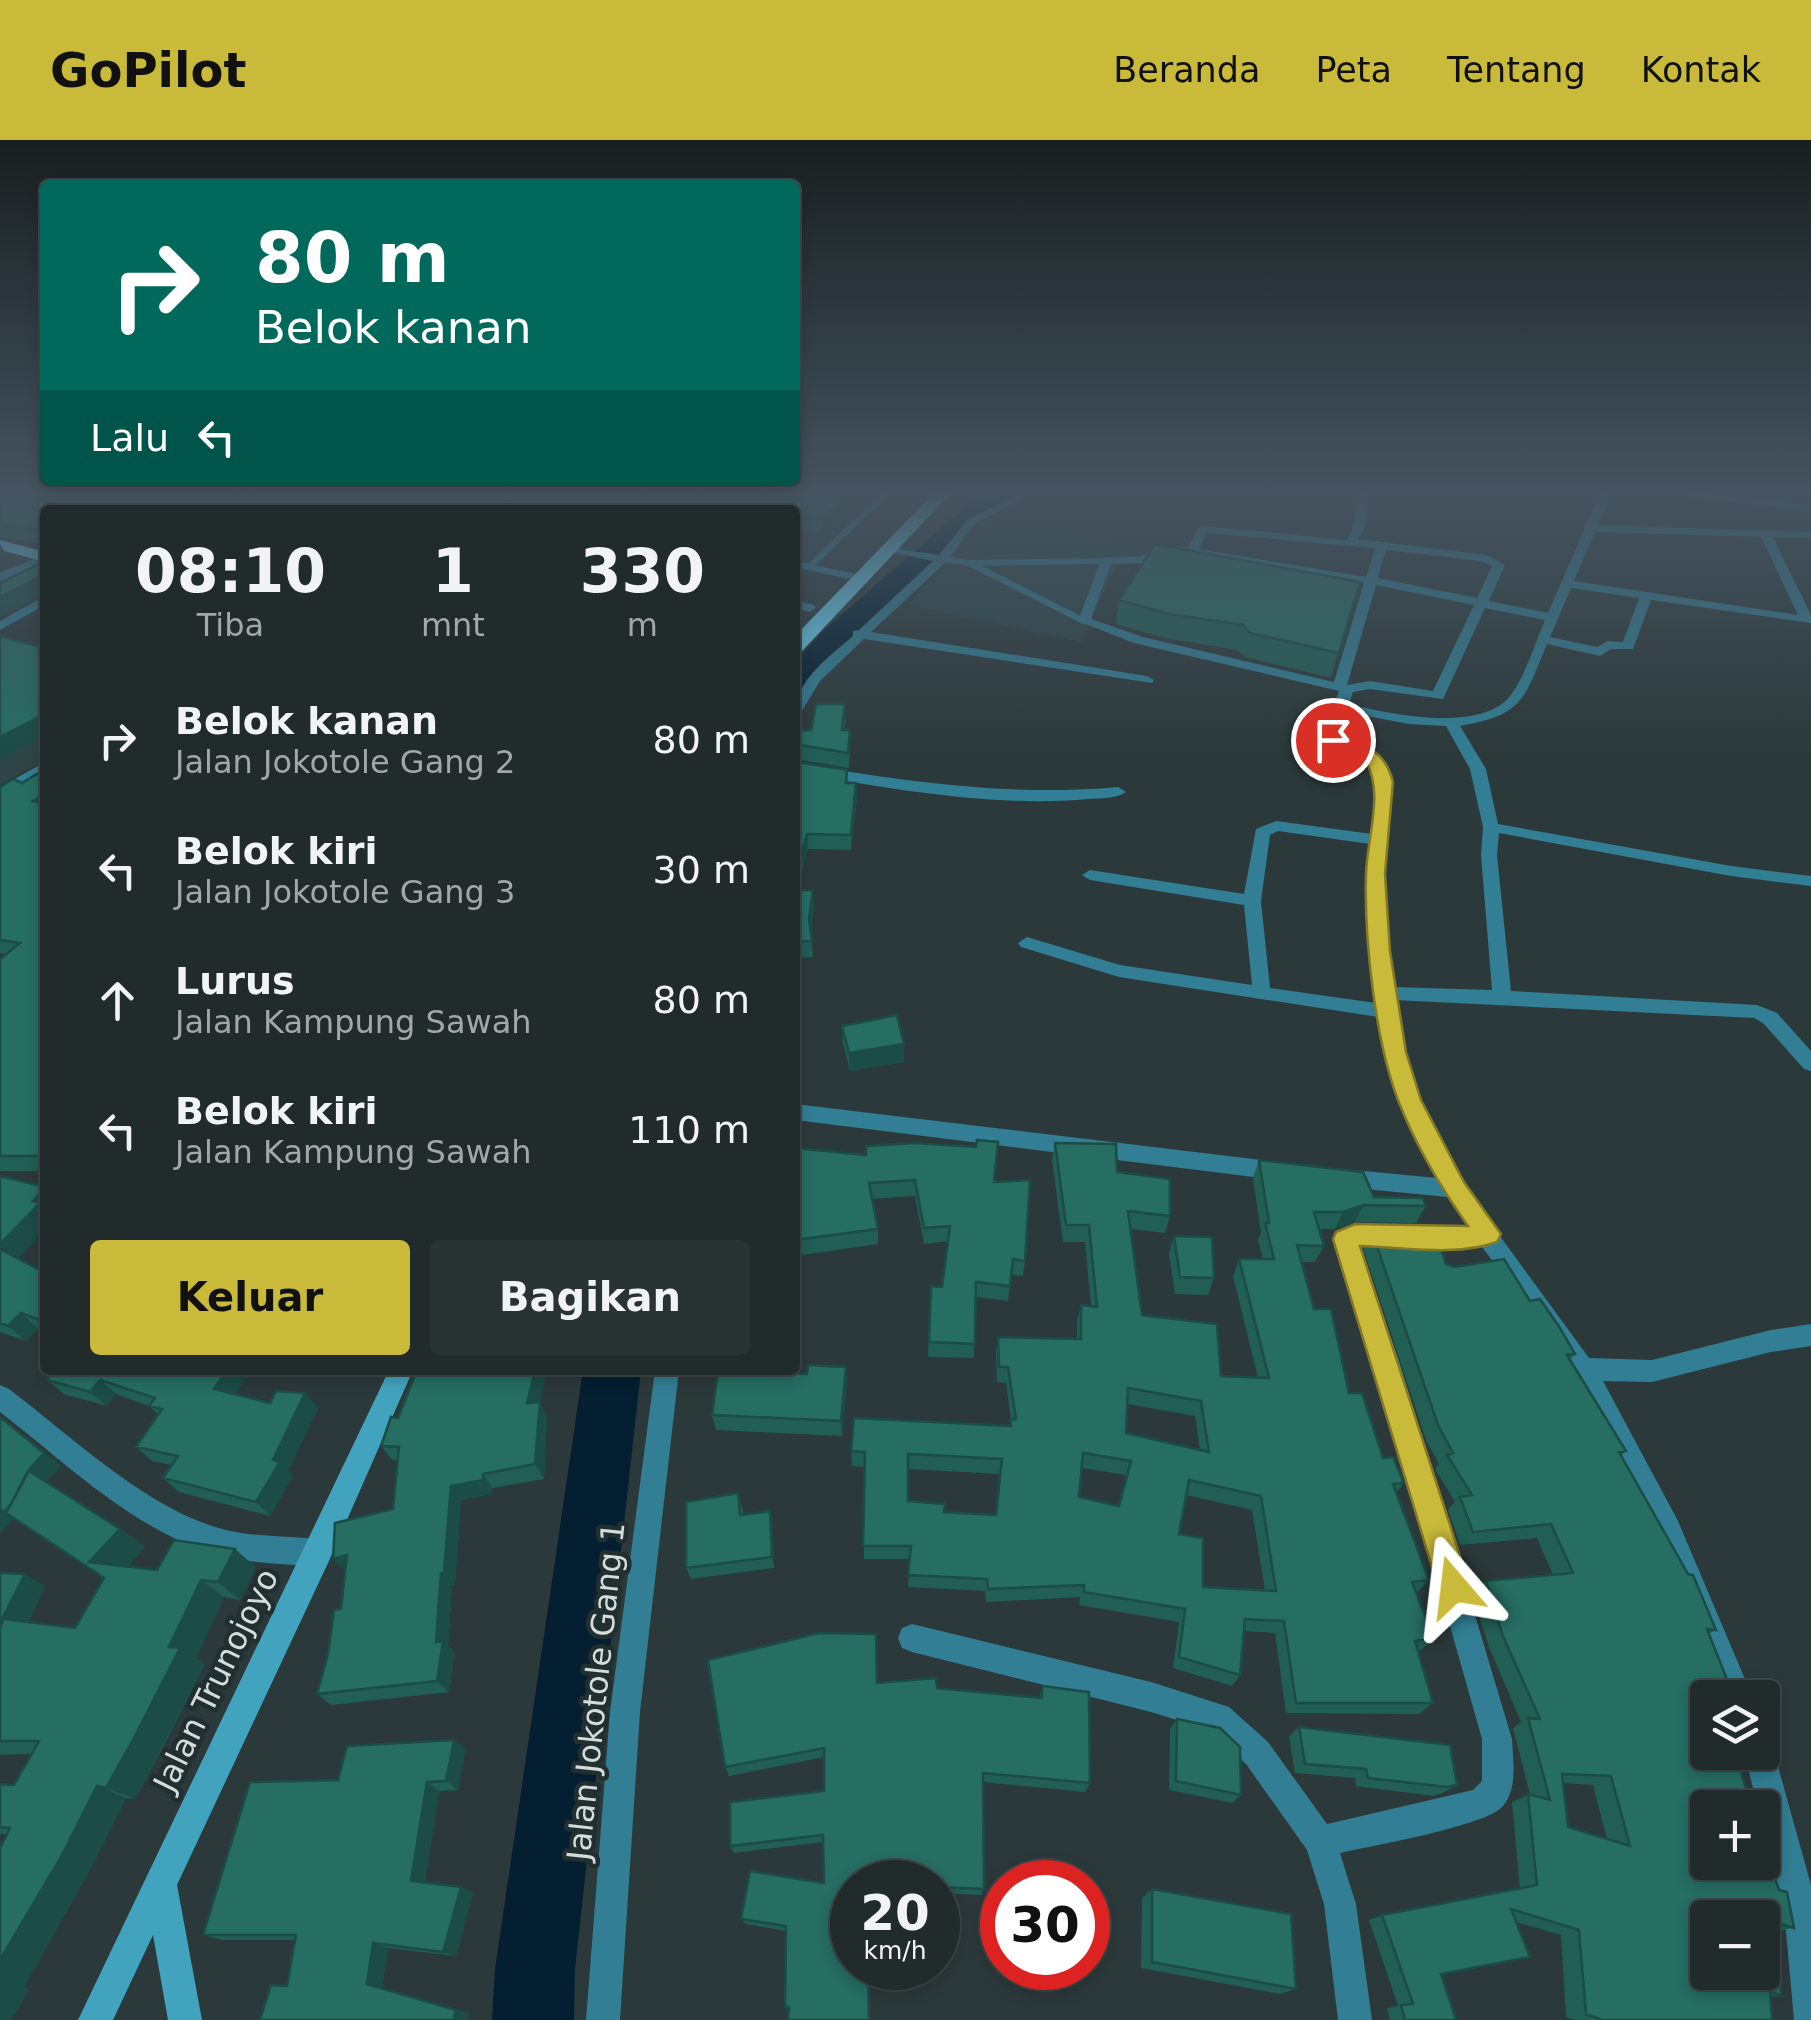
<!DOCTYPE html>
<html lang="id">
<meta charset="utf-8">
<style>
:root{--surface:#212b2c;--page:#293334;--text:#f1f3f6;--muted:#a2a7a9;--line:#3e4748;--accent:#c9ba3a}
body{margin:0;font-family:"DejaVu Sans",sans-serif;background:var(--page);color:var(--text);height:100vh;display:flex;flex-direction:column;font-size:38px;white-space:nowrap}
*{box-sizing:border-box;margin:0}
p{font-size:32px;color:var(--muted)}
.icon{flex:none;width:55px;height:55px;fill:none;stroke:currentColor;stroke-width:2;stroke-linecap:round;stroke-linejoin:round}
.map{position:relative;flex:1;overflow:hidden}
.sheet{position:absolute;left:40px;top:365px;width:760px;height:870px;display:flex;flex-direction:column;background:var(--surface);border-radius:10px;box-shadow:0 5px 15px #0003,0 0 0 2px var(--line)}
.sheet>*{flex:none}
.top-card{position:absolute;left:40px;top:40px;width:760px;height:305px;border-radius:10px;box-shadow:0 5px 15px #0003,0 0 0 2px var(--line);background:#00695c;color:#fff;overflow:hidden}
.fabs{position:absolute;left:1690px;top:1540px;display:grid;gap:20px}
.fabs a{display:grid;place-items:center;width:90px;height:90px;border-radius:10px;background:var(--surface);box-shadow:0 5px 15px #0003,0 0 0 2px var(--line);font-size:50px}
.speed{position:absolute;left:830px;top:1720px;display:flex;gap:20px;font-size:50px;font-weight:700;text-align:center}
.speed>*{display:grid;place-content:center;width:130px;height:130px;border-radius:50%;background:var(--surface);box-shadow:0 5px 15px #0003,0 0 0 2px var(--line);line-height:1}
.speed small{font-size:25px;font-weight:400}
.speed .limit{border:15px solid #d22;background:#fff;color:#111}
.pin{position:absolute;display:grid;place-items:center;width:85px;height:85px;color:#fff;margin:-42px;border:5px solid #fff;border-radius:50%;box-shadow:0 2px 10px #0007}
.me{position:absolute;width:110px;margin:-55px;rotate:343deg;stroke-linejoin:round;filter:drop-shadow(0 0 8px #0008)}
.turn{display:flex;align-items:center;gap:35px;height:210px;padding:0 50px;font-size:45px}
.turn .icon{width:130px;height:130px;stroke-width:2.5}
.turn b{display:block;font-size:70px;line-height:85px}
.then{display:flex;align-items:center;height:95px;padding:0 50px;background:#0003;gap:20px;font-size:38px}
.eta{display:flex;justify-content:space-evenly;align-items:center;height:170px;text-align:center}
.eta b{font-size:60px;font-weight:800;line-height:70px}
.cta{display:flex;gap:20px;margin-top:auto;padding:20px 50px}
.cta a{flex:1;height:115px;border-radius:10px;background:var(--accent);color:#111;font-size:40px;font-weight:800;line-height:115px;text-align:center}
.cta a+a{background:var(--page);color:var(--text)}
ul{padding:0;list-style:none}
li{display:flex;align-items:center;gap:30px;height:130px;padding:0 50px}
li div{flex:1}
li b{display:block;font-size:38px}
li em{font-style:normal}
header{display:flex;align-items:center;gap:60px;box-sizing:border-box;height:140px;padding:0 50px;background:var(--accent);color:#111}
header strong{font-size:48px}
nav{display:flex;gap:55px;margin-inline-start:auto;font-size:35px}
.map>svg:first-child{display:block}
.built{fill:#2e4445}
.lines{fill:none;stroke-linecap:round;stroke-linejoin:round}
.river{fill:#031f31;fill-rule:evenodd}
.lane{stroke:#327e94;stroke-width:6}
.street{fill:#327e94;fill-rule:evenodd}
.secondary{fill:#42a3bf;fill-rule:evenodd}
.highway{fill:#6cd7f8;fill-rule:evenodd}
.wall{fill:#215e54;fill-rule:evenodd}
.shaded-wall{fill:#1b4c45}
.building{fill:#266d62;stroke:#1b4c45;stroke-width:2.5;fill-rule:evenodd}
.route{fill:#c9ba3a;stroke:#837926;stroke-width:2.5}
.labels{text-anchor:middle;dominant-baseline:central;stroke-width:9;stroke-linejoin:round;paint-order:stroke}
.near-street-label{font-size:32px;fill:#d4dcdc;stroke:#222f30}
</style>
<header>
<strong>GoPilot</strong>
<nav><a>Beranda</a><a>Peta</a><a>Tentang</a><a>Kontak</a></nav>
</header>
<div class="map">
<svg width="1811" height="1880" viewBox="0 0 1811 1880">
<rect width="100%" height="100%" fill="#2c393a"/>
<path class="built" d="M392 353H887L803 438 795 435V370H477Z
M983 380 1124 402 1367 448 1358 465 1119 420 1081 502 909 465Z
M45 518V620L0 645V541Z"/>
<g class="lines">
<path class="river" d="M992 353H1024L982 380 846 504 807 548 795 551V522L824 490 964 368Z
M583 1230H641L575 1829 574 1880H492L495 1829Z"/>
<path class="lane" d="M942 419 969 423 1084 481
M969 423 1106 421
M795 424 860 438
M809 427 887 353"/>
<path class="street" d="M1360 353H1370L1364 390 1358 399 1487 415 1505 425 1489 461 1548 473 1600 353H1611L1598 385 1811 392V398L1773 397 1811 475V483L1651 460 1633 509H1611L1600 516 1547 504C1524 559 1524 575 1460 586L1486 629 1498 684 1731 726 1811 736V746L1731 736 1499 693 1497 715 1511 851 1757 865 1777 873 1811 911V931L1804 929 1763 883 1754 878 1394 860 1410 931 1434 994 1472 1058 1589 1218 1652 1220 1771 1190 1811 1184V1206L1771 1212 1652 1242 1603 1241 1678 1381 1753 1558H1723C1680 1448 1636 1337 1573 1237 1545 1191 1512 1148 1480 1104L1452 1108 1358 1104 1399 1221 1512 1599C1513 1621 1518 1648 1503 1666 1487 1686 1370 1706 1340 1713L1356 1764 1372 1880H1338L1324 1764 1307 1710 1246 1624 1209 1590 1151 1572 912 1512 902 1508 898 1498 902 1488 912 1484 1151 1542 1229 1567 1268 1602 1327 1684 1473 1650 1482 1641V1599L1375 1221 1334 1099 1337 1092 1355 1086 1468 1087 1448 1057 1343 1047 1335 1044 1332 1038 1335 1032 1343 1029 1437 1038 1398 957 1378 877 1119 837 1021 807 1018 803 1027 797 1120 825 1252 845 1244 765 1090 740 1082 735 1090 730 1244 754 1256 689 1276 681 1372 694C1374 674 1386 628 1363 616 1350 609 1337 611 1326 600V589L1339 551 1134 503 1078 481 1102 418 1142 416 1158 405 1188 407 1199 387 1203 386 1346 400 1352 390ZM1595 392 1761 397 1798 475 1574 441ZM1207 393 1375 408 1366 437 1199 409ZM1168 410 1364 443 1334 542 1143 497 1091 479 1111 424 1145 423 1161 411ZM1386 410 1480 421 1492 426 1477 458 1378 438ZM1376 445 1474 465 1433 551 1370 541 1347 545ZM1571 448 1639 458 1623 502 1608 501 1597 507 1550 497ZM1485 468 1545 480C1535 503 1527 531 1513 552 1486 595 1389 574 1349 564L1353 552 1370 549 1443 559ZM1346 572 1409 584 1446 586 1470 629 1483 687 1481 715 1492 850 1392 847C1388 811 1385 775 1384 739 1384 706 1403 643 1382 617 1372 605 1354 605 1340 598ZM1278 691 1370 704 1369 790 1376 863 1270 848 1261 761 1270 695Z
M1665 353H1703L1806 365 1811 369 1806 371Z
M1017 355 1022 358 1021 360 976 383 946 422 871 492 1147 536 1154 540 1152 543 864 499 820 541 800 574 795 575C795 540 828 518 853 496V491L859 490 933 421 885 411V407L939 415 968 379Z
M45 414V422L0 441V433Z
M45 456V465L0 490V481Z
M795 460 814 465 816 468 810 472 795 468Z
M45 622V633L0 658V647Z
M795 623C903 641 1008 657 1118 647L1126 652C1116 659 1101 658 1089 659 991 668 891 648 795 633Z
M795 964 1279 1022 1287 1025 1290 1031 1287 1037 1279 1040 795 980Z
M655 1230H679L640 1572 620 1880H586L610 1572Z
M0 1245 9 1249C71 1296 150 1372 226 1390 255 1397 288 1396 318 1399L328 1403 332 1413 328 1423 318 1427C288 1424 255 1424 226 1417 138 1395 70 1326 0 1272Z
M1762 1598 1770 1601 1774 1612 1811 1745V1880H1794L1784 1769 1762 1684V1668H1758L1744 1612H1762Z"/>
<path class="secondary" d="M389 1230H413L328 1423 177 1745 202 1880H168L153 1795 113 1880H78Z"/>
<path class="highway" d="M934 353H951L802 511 795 513V496Z
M0 400 45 412V422L0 410Z"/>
</g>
<path class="wall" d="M0 353 517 363 481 353H534L533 370H45V404L0 397Z
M698 353H861L842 369V375L821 393 795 388V370H589L686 361Z
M1360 442 1331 538 1245 517 1237 510 1165 498 1116 484 1119 460Z
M846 579 844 590 850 605 849 628 801 620 800 605 811 590Z
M795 628 848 643 857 658 851 710 808 709 797 750H813L814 766 811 791 813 817 795 818Z
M45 629V1031H0V819L6 814 0 813V647L22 643Z
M842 886 904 922 850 931 843 903Z
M1055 1003 1117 1032 1170 1076 1165 1093 1131 1089 1142 1175 1221 1236 1258 1238 1233 1136 1239 1119H1263L1258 1100 1261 1093 1253 1038 1259 1020 1374 1057 1426 1066 1416 1083 1355 1082 1335 1089H1319L1324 1106 1315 1122H1302L1314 1169 1349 1253 1383 1318 1404 1343 1396 1353 1429 1440 1416 1453 1434 1498 1421 1510H1418L1433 1563 1419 1574 1286 1573 1275 1493 1244 1491 1240 1535 1232 1546 1173 1528 1179 1482 1079 1465 1080 1457 986 1462 985 1451 908 1447 910 1419H864V1327L852 1326 851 1311 1009 1286 1011 1280 1006 1243 997 1242 996 1213 998 1197 1077 1199V1182L1081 1165 1091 1166 1085 1102H1063L1052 1020ZM1127 1264 1195 1276 1200 1310 1126 1293ZM1082 1328 1126 1335 1118 1366 1079 1357ZM908 1329 1000 1334 995 1375 944 1372 908 1361ZM1186 1355 1252 1370 1265 1451 1203 1447 1179 1394Z
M795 1008 994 1042 1025 1121 1023 1136 1011 1135 1008 1161 976 1157 974 1218 928 1217 931 1146 942 1147 948 1101 924 1104 915 1056 872 1059 878 1089V1104L795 1116Z
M0 1036 18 1119 38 1129 45 1124V1191L38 1189 26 1201 0 1192Z
M1372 1092 1530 1161 1575 1214 1570 1220 1626 1311 1621 1316 1716 1490 1709 1494 1732 1552 1721 1558 1751 1629 1741 1633 1779 1750 1794 1788 1773 1792 1782 1856 1770 1857 1772 1880H1575L1566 1877 1561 1795 1516 1782 1530 1817 1441 1835 1456 1880H1390L1387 1868 1398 1866 1369 1780 1382 1775 1520 1749 1512 1662 1530 1654 1513 1588 1521 1582 1489 1507 1472 1453 1486 1441 1553 1435 1537 1398 1460 1405 1448 1370 1455 1362 1435 1329 1439 1324 1426 1300 1363 1108ZM1563 1643 1593 1645 1607 1699 1568 1687Z
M1174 1096 1214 1138 1208 1155 1175 1154 1169 1113Z
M846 1227 847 1242 842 1296 716 1290 712 1275 807 1234Z
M55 1230H251L235 1254 270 1263 318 1268 288 1330 293 1336 270 1376 179 1352 163 1338 172 1325 152 1321 136 1307 158 1274 149 1266 116 1254 107 1266 64 1254 47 1240Z
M261 1230H320L318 1235Z
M545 1237 539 1262 547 1277 544 1339 492 1348V1354L461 1360 455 1444 452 1445 448 1506 455 1513 449 1552 331 1565 317 1554 393 1369 398 1321 392 1320 381 1306 398 1278Z
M0 1276 61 1326 46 1342 120 1389 145 1407 127 1427 157 1430 256 1427 240 1460 224 1457 196 1518 205 1524 161 1611 135 1659 126 1658 92 1726 24 1847 29 1849 11 1880H0L7 1694H0V1644L14 1645 31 1614 0 1615V1433L45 1446 28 1482 75 1488 104 1438 15 1379Z
M742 1365 743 1374 770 1371 772 1383 774 1428 691 1439 686 1428Z
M877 1542 1039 1558 1042 1546 1090 1643 1085 1652 983 1642 984 1749 982 1755 938 1753V1742H852L789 1870 785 1867 786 1791 746 1784 741 1779 824 1743 823 1702 734 1713 730 1706 824 1651V1617L729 1636 725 1627Z
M1177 1579 1241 1655 1232 1663 1169 1650 1170 1589Z
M1299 1587 1457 1645 1443 1653 1433 1656 1356 1646 1355 1638 1295 1633 1289 1596Z
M454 1600 465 1610 458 1650 439 1651 425 1742 461 1747 473 1753 456 1816 388 1808 382 1848 469 1873 467 1880H260L287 1846 295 1800H222L203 1795 338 1640Z
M1152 1749 1296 1849 1280 1854 1141 1828 1142 1758Z"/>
<path class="shaded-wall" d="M207 353H233L213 367 206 358Z
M530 353H534L533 370H528Z
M843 353H861L842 369V375L821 393V379L835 360Z
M736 362 737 370H725Z
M0 404 7 416 0 420Z
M37 438 41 455 0 477V457Z
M45 574V595L0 619V597Z
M856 643 857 658 851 710V695Z
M45 654V675L33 661Z
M807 694 808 709 795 757V737Z
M813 750 814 766 810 793 809 778Z
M904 904V922L850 931 849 913Z
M800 935 802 951 800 961 795 963V946Z
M45 1047V1090L14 1123 0 1110V1104L33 1061Z
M1364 1065 1355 1082 1335 1089 1343 1072Z
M21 1173 38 1189 26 1201 8 1186Z
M846 1227 847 1242 842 1296 841 1281Z
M227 1230H251L228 1264 214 1249Z
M535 1230H542L545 1237 535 1278 527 1263Z
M100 1240 116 1254 107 1266 90 1252Z
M305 1253 318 1268 288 1330 293 1336 270 1376 256 1362 273 1320Z
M540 1262 547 1277 544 1339 535 1324Z
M0 1276 61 1326 0 1394Z
M483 1334 492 1348V1354L461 1360 455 1444 452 1445 448 1506 455 1513 449 1552 437 1541 436 1502 441 1433 451 1346Z
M770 1371 772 1383 774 1428 772 1417Z
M120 1389 145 1407 115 1439 89 1422Z
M235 1409 256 1427 240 1460 218 1442Z
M347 1415 346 1432 333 1419Z
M25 1434 45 1446 16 1505 0 1497V1483Z
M201 1440 224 1457 196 1518 205 1524 135 1659 106 1648Z
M454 1600 465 1610 458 1650 446 1641Z
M427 1642 439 1651 424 1747 411 1741Z
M97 1646 126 1658 92 1726 24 1847 29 1849 11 1880H0V1820Z
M461 1747 473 1753 456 1816 443 1812Z
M373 1803 388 1808 382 1848 469 1873 467 1880H453L367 1844Z"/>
<path class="building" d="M0 353H207L206 358 225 359 234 353H461L517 363 524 358 522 353H530L528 370H45V391L0 384Z
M614 353H644L686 361 698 353H843L835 360 842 361 821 379 795 374V370H776L736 362 725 370H589Z
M1155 404 1360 442 1339 513 1250 493 1243 485 1169 474 1119 460Z
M45 421V453L39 452 37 438 0 457V443Z
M0 496 36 506 45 502V574L0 597Z
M816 564H845L842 590H850L848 613 800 605 801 590H811Z
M798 622 847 630 846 643H856L851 695 807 694 795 737V628H797Z
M45 629V654L33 661 45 663V1016H0V819L20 803 0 800V647L13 639 22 643Z
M795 750H813L809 778 812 801 795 802Z
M897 875 904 904 849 913 842 886Z
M795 935H800L798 945 795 946Z
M977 1000 998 1002 994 1042 1030 1040 1025 1121 1013 1119 1010 1146 976 1142 975 1204 929 1202 931 1146 942 1147 950 1086 924 1088 915 1040 869 1043 878 1089 795 1100V1008L866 1015V1006L914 1003 976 1007Z
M1055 1003 1116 1004 1117 1032 1170 1039V1076L1128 1071 1142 1175 1217 1184 1221 1236 1269 1238 1239 1119H1274L1265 1083H1269L1259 1020 1363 1032 1374 1057 1423 1058 1426 1066 1364 1065 1343 1072H1314L1324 1106 1297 1105 1314 1169H1331L1349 1253H1362L1383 1318 1393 1317 1404 1343 1393 1344 1429 1440 1412 1442 1434 1498 1415 1501 1433 1563H1296L1284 1481 1245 1479 1240 1535 1179 1517 1185 1469 1084 1452V1445L988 1449 987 1439 908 1435 911 1406H863L865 1312 851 1311 854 1278 1011 1286 1010 1280 1016 1279 1008 1227H999L998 1197 1081 1199V1165L1097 1167 1089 1085H1066ZM1128 1248 1201 1261 1209 1312 1126 1293ZM1083 1313 1131 1321 1119 1366 1079 1357ZM908 1314 1002 1319 996 1375 944 1372 945 1364 908 1361ZM1189 1340 1261 1356 1276 1451 1203 1447V1398L1179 1394Z
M0 1036 45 1047 33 1061 40 1063 0 1104Z
M1372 1092 1436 1094 1446 1124 1454 1127 1504 1119 1530 1161 1540 1159 1560 1188 1575 1214 1567 1215 1626 1311 1619 1312 1688 1434 1693 1435 1716 1490 1707 1489 1732 1552 1718 1551 1721 1558H1708V1612H1744L1751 1629H1740L1752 1668H1708V1722H1762V1700L1779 1750 1787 1752 1794 1788 1772 1781 1782 1856 1770 1851 1772 1880H1602L1586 1874 1579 1790 1511 1769 1530 1817 1441 1834 1456 1880H1405L1401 1865 1413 1864 1382 1775 1537 1745 1528 1654 1550 1660 1528 1578 1540 1579 1503 1496 1486 1441 1573 1433 1551 1384 1473 1392 1460 1357 1472 1355 1447 1315 1453 1313 1438 1285ZM1562 1634 1611 1636 1630 1706 1568 1687ZM1708 1778H1762V1832H1708Z
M1174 1096 1212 1097 1214 1138 1180 1137Z
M0 1109 38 1129 45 1124V1182L21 1173 8 1186 0 1183Z
M808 1225 846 1227 841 1281 712 1275 718 1231 807 1234Z
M55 1230H227L214 1249 270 1263 276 1251 305 1253 273 1320 280 1322 256 1362 163 1338 178 1316 136 1307 162 1269 149 1266 155 1258 100 1240 90 1252 47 1240Z
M417 1230H535L527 1263 540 1262 535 1324 483 1334V1340L451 1346 444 1432 441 1433 436 1502 443 1501 437 1541 317 1554 328 1514 334 1470 341 1469 347 1415 333 1419 335 1383 393 1369 399 1307 381 1306 391 1277 398 1278Z
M0 1277 44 1313 28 1331 11 1364 4 1372 0 1369Z
M29 1331 120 1389 89 1422 157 1430 174 1400 235 1409 218 1442 201 1440 169 1507 180 1508 134 1598 106 1648 97 1646 61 1717 0 1820V1708L10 1688 0 1687V1644L14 1645 39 1601H0V1487L4 1479 75 1488 104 1438 6 1373Z
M738 1353 740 1375 770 1371 772 1417 686 1428V1362Z
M0 1433 25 1434 0 1483Z
M819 1493 876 1494 877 1543 936 1538 937 1548 1042 1558V1546L1089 1552 1090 1643 983 1633 984 1749 938 1747V1742H852V1828H868L869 1880H788L789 1867H785L786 1786 741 1779 750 1731 824 1743 823 1695 730 1706V1662L824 1651V1608L725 1627 708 1520Z
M1177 1579 1220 1588 1240 1607 1241 1655 1176 1641Z
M1299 1587 1450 1605 1457 1645 1447 1647 1368 1638 1366 1629 1305 1624Z
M454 1600 446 1641 427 1642 411 1741 461 1747 443 1812 373 1803 367 1844 456 1870 453 1880H260L271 1845 287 1846 296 1795H203L250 1642 338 1640 347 1606Z
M1152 1749 1291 1774 1296 1849 1152 1822Z"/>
<linearGradient id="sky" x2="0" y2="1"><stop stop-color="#181f20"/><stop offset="0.57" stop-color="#455460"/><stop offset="1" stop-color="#455460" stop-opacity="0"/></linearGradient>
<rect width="1811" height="617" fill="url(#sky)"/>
<path class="route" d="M1333 595C1362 603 1385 609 1393 642L1385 734 1390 811 1406 912 1421 960 1464 1042 1501 1094 1497 1102C1455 1117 1404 1107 1360 1106L1470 1447 1465 1458 1454 1463 1442 1458 1438 1447 1333 1099 1336 1092 1355 1084 1468 1086C1441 1048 1415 1004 1398 960 1375 900 1364 798 1366 734 1367 694 1386 651 1363 616L1327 604V596Z"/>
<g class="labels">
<g class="near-street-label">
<text transform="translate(216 1540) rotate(-64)">Jalan Trunojoyo</text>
<text transform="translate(596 1551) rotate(-84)">Jalan Jokotole Gang 1</text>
</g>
</g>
</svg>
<div class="fabs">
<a><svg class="icon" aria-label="layers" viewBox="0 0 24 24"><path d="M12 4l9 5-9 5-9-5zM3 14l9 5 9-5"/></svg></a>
<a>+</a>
<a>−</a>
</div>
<div class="speed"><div>20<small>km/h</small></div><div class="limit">30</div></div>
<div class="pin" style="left:1333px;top:600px;background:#d93025"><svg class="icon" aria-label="arrive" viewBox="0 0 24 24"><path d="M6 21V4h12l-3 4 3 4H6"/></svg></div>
<svg class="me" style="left:1454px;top:1447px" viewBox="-20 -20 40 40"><path d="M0-17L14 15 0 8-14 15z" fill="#c9ba3a" stroke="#fff" stroke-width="4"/></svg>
<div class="top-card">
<div class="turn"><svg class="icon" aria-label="right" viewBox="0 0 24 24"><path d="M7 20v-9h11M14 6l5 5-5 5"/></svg><div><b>80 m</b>Belok kanan</div></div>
<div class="then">Lalu<svg class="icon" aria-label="left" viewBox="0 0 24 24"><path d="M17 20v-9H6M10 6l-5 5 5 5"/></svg></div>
</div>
<section class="sheet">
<div class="eta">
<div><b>08:10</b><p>Tiba</p></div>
<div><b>1</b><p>mnt</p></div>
<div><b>330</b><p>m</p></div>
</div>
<ul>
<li><svg class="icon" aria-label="right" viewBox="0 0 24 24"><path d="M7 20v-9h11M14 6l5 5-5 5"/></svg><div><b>Belok kanan</b><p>Jalan Jokotole Gang 2</p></div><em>80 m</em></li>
<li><svg class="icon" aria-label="left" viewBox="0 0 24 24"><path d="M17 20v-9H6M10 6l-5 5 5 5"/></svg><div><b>Belok kiri</b><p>Jalan Jokotole Gang 3</p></div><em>30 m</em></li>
<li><svg class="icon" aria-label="ahead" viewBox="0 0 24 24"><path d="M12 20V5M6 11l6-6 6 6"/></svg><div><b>Lurus</b><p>Jalan Kampung Sawah</p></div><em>80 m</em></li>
<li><svg class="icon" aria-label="left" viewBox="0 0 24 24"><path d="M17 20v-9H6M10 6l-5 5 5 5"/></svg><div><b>Belok kiri</b><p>Jalan Kampung Sawah</p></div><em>110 m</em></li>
</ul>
<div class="cta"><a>Keluar</a><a>Bagikan</a></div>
</section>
</div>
